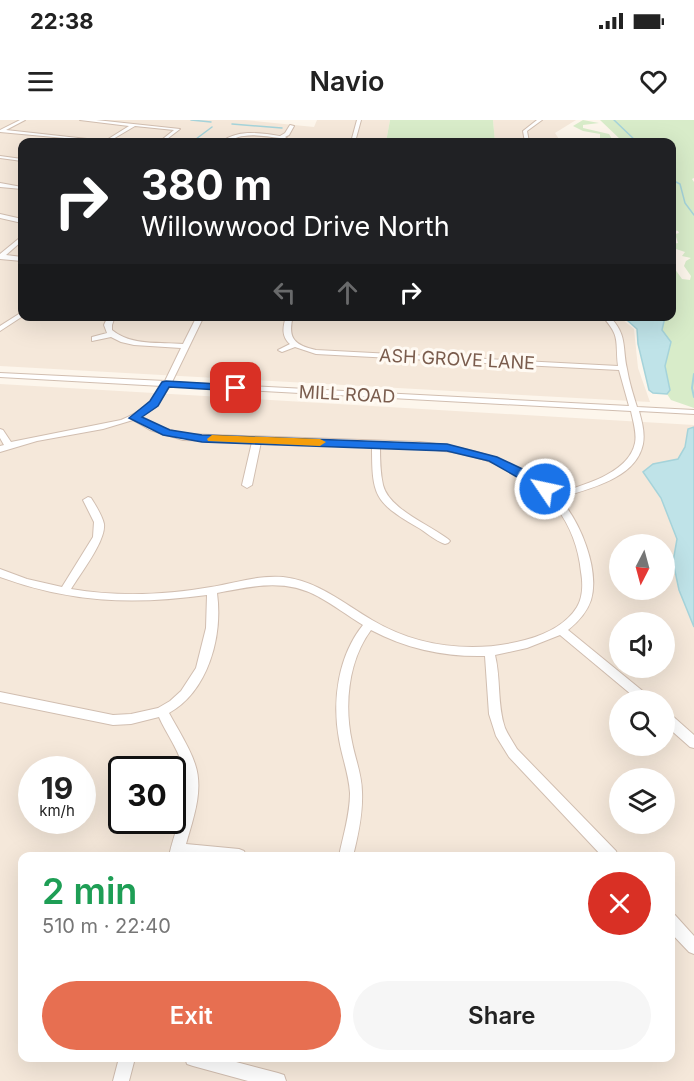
<!DOCTYPE html>
<meta charset="utf-8">
<style>
:root{--surface:#fff;--page:#f6f6f6;--text:#222;--muted:#767676;--accent:#e76f51}
body{margin:0;font-family:Inter,sans-serif;background:var(--page);color:var(--text);height:100vh;display:flex;flex-direction:column;font-size:22px;white-space:nowrap}
*{box-sizing:border-box;margin:0}
p{font-size:20px;color:var(--muted)}
.icon{flex:none;width:33px;height:33px;fill:none;stroke:currentColor;stroke-width:2;stroke-linecap:round;stroke-linejoin:round}
.map{position:relative;flex:1;overflow:hidden}
.drawer{position:absolute;left:18px;top:732px;width:657px;height:210px;display:flex;flex-direction:column;background:var(--surface);border-radius:12px;box-shadow:0 6px 24px #0002}
.drawer>*{flex:none}
.guide{position:absolute;left:18px;top:18px;width:658px;height:183px;border-radius:12px;box-shadow:0 6px 24px #0002;background:#202124;color:#fff;overflow:hidden}
.needle{width:39px;rotate:186deg}
.tools{position:absolute;left:609px;top:414px;display:grid;gap:12px}
.tools a{display:grid;place-items:center;width:66px;height:66px;border-radius:50%;background:var(--surface);box-shadow:0 6px 24px #0002;font-size:30px}
.speed{position:absolute;left:18px;top:636px;display:flex;gap:12px;font-size:30px;font-weight:700;text-align:center}
.speed>*{display:grid;place-content:center;width:78px;height:78px;border-radius:50%;background:var(--surface);box-shadow:0 6px 24px #0002;line-height:1}
.speed small{font-size:15px;font-weight:400}
.speed .limit{border:3px solid #111;border-radius:9px;background:#fff;color:#111}
.pin{position:absolute;display:grid;place-items:center;width:51px;height:51px;color:#fff;margin:-26px;border-radius:12px;box-shadow:0 3px 9px #0006}
.me{position:absolute;width:66px;margin:-33px;rotate:304deg;stroke-linejoin:round;filter:drop-shadow(0 0 4px #0008)}
.turn{display:flex;align-items:center;gap:21px;height:126px;padding:0 24px;font-size:27px}
.turn .icon{width:78px;height:78px;stroke-width:2.5}
.turn b{display:block;font-size:42px;line-height:51px}
.lanes{display:flex;align-items:center;height:57px;padding:0 24px;background:#0003;justify-content:center;gap:30px;direction:ltr}
.lanes .off{opacity:.35}
.round{display:grid;place-items:center;flex:none;width:63px;height:63px;border-radius:32px;background:var(--page)}
.summary{display:flex;align-items:center;justify-content:space-between;height:102px;padding:0 24px}
h1{font-size:36px;font-weight:600;line-height:45px;color:#1e9e55}
.primary-button{display:flex;gap:12px;margin-top:auto;padding:12px 24px}
.primary-button a{flex:1;height:69px;border-radius:36px;background:var(--accent);color:#fff;font-size:24px;font-weight:600;line-height:69px;text-align:center}
.primary-button a+a{background:var(--page);color:var(--text)}
.status{display:flex;justify-content:space-between;align-items:center;height:42px;padding:0 30px;background:var(--surface);direction:ltr}
.status svg{height:16px;fill:currentColor}
header{display:flex;justify-content:space-between;align-items:center;height:78px;padding:0 24px;background:var(--surface);font-size:27px;font-weight:600}
.map>svg:first-child{display:block}
.residential{fill:#f5e8da;fill-rule:evenodd}
.green{fill:#d8ecc9}
.water{fill:#bfe3e8;stroke:#a5d3da;stroke-width:1.5}
.lines{fill:none;stroke-linecap:round;stroke-linejoin:round}
.stream-far1{stroke:#a5d3da;stroke-width:1.5}
.stream{stroke:#a5d3da;stroke-width:2}
.minor-casing{stroke:#d1beb0;stroke-width:2}
.minor{fill:#fff;fill-rule:evenodd}
.route{fill:#1a73e8;stroke:#114b97;stroke-width:1.5}
.slow{fill:#f59e0b}
.labels{text-anchor:middle;dominant-baseline:central;stroke-width:6;stroke-linejoin:round;paint-order:stroke}
.far-street-label{font-size:18px;fill:#7a5c4d;stroke:#fffaf3}
</style>
<div class="status"><b>22:38</b><svg viewBox="0 0 49 12"><path d="M0 12V9h3v3zM5 12V6h3v6zM10 12V3h3v9zM15 12V0h3v12zM26 1h20v11H26zM47 4h2v5h-2z"/></svg></div>
<header><svg class="icon" aria-label="menu" viewBox="0 0 24 24"><path d="M4 6h16M4 12h16M4 18h16"/></svg>Navio<svg class="icon" aria-label="heart" viewBox="0 0 24 24"><path d="M12 20l-8-8c-3-5 5-10 8-4 3-6 11-1 8 4z"/></svg></header>
<div class="map">
<svg width="694" height="961" viewBox="0 0 694 961">
<rect width="100%" height="100%" fill="#fdf6ec"/>
<path class="residential" d="M0 0H245L314 7 317 0H390L386 22H22V196L624 197 623 200 634 209 638 248 650 282 0 246Z
M493 0H576L555 13 559 19 607 22H495Z
M0 264 694 305V961H0ZM620 424H664V470H620ZM620 502H664V548H620ZM620 580H664V626H620ZM32 650H82V700H32ZM122 650H172V700H122ZM620 658H664V704H620ZM22 736H670V938H22Z"/>
<path class="green" d="M390 0H493L495 22H386Z
M583 0 599 3 583 5V8L609 14 612 19 621 20 600 0H694V58L692 59 694 62V288L671 280 667 274 670 270 665 246 669 229 662 210 665 197 672 196V145L682 159 690 160 691 156 684 146 686 141 691 138 682 136 685 132 673 128 674 132 672 133V124L678 123 676 117 672 115 679 113 678 111 672 110V106H675L672 100 674 91 672 88V22H603L566 20V18L600 20V14L583 11 573 6Z"/>
<path class="water" d="M628 197H665L662 210 671 222 665 246 670 270 667 274 653 273 649 270 638 224 637 209 627 200Z
M694 307V507L679 470 673 442 677 419 661 378 643 352 653 344 678 339 685 327 688 309Z"/>
<g class="lines">
<path class="stream-far1" d="M191 0 211 2
M614 0 637 22
M232 4 282 8
M192 22 212 7
M672 60 680 64 685 83 694 95"/>
<path class="stream" d="M694 254 692 268 694 277"/>
<defs>
<path id="minor" d="M20 0H25L6 10 105 21 129 6 80 0H96L180 9 163 22H159L174 10 135 6 108 22 0 12V10Z
M357 0H361L355 22H351Z
M537 0H542L527 11 529 22H525L523 11Z
M290 5 294 6 289 15 285 17 288 19 287 22H283V20L280 18C268 17 256 14 244 16 236 16 228 23 221 22 238 9 260 13 280 16L285 13Z
M0 36 22 39V41L0 38Z
M0 63 22 67V69L0 67Z
M0 94 22 99V103L0 98Z
M22 116V121L6 135 22 137V141L0 139V134Z
M22 192 23 196 0 211V206Z
M108 196H115L112 205V210C131 226 160 222 183 224L197 196H204L172 262 629 286 619 250 316 234 295 227 282 232 278 230 290 224C281 216 283 207 286 196H293C287 219 295 225 316 230L618 246C615 220 621 217 602 196H609C628 215 622 227 627 249 629 262 633 274 637 287L694 290V294L639 291C642 302 645 313 643 324 636 359 588 369 559 378 580 401 600 449 591 480 587 492 578 502 568 510L650 577 652 580H638L560 515 527 528 495 535C501 559 497 585 505 608 508 615 513 622 517 629L616 731 618 736H602L509 637 496 616 489 594 485 536C445 537 407 529 371 510 348 541 344 585 352 622 355 638 362 655 362 672 363 694 358 716 353 736H339C343 716 350 695 350 673 349 655 342 637 339 619 332 581 338 536 363 505 348 496 334 485 319 477 286 458 253 466 217 473 223 517 208 571 169 593 178 610 189 626 195 644 204 670 193 699 186 724L239 729 244 731 246 736H169C175 707 193 675 182 644 177 627 166 613 159 597L131 604 113 605 0 582V572L113 595 131 594 158 588 170 581 181 571 196 548 206 508 207 475C134 485 70 483 0 457V449L27 459 62 467 93 417 94 402 83 380 88 377 91 378C96 386 102 395 104 404 106 421 80 454 71 469 117 477 166 475 211 467 235 463 258 455 283 457 318 461 343 483 372 500 417 527 474 534 525 520 544 515 566 505 577 487 583 477 583 463 581 452 577 413 558 380 524 358 481 331 430 328 380 326 380 339 380 352 383 365 389 389 428 404 448 419L450 421 448 423 445 424C435 421 426 412 417 407 374 382 372 375 372 326L261 322 252 365 247 368 242 365 252 322 183 320 150 310 133 300 103 309 37 321 0 332V326L4 325 0 318V309L3 310 11 322 121 300C140 292 151 284 162 266L0 257V253L165 261 181 228 134 225 121 222 111 217 92 221V217L107 213 104 205ZM170 266 631 291C633 301 637 313 635 323 629 354 580 366 555 374 519 339 469 327 420 322L184 314 156 306 140 297 156 287Z
M553 196H599L596 198H556Z
M664 591 668 592 694 615V628L690 627 664 604Z
M670 793 675 795 694 816V834L689 832 670 812Z
M119 938H135L129 961H113Z
M185 938H221L278 953 284 955 286 961H248L193 946 187 944Z"/>
</defs>
<use href="#minor" class="minor-casing"/>
<use href="#minor" class="minor"/>
</g>
<path class="route" d="M166 261 236 265 241 268 236 271 169 267 158 286 142 297 170 310 202 315 447 324 497 337 533 354 551 369 545 373 489 341 447 331 202 322 163 315 129 298 150 281 162 262Z"/>
<path class="slow" d="M212 315 320 319 326 322 320 326 208 321 207 319Z"/>
<g class="labels">
<g class="far-street-label">
<text transform="translate(457 239) rotate(3)">ASH GROVE LANE</text>
<text transform="translate(347 274) rotate(3)">MILL ROAD</text>
</g>
</g>
</svg>
<div class="tools">
<a><svg class="needle" viewBox="-14 -14 28 28"><path d="M0-13l5 13h-10z" fill="#e53935"/><path d="M0 13l5-13h-10z" fill="#767676"/></svg></a>
<a><svg class="icon" aria-label="sound" viewBox="0 0 24 24"><path d="M4 9h4l5-4v14l-5-4H4zM17 9q2 3 0 6"/></svg></a>
<a><svg class="icon" aria-label="search" viewBox="0 0 24 24"><circle cx="10" cy="10" r="6"/><path d="M15 15l6 6"/></svg></a>
<a><svg class="icon" aria-label="layers" viewBox="0 0 24 24"><path d="M12 4l9 5-9 5-9-5zM3 14l9 5 9-5"/></svg></a>
</div>
<div class="speed"><div>19<small>km/h</small></div><div class="limit">30</div></div>
<div class="pin" style="left:236px;top:268px;background:#d93025"><svg class="icon" aria-label="arrive" viewBox="0 0 24 24"><path d="M6 21V4h12l-3 4 3 4H6"/></svg></div>
<svg class="me" style="left:545px;top:369px" viewBox="-20 -20 40 40"><circle r="17" fill="#1a73e8" stroke="#fff" stroke-width="3"/><path d="M0-11L8 9 0 5-8 9z" fill="#fff"/></svg>
<div class="guide">
<div class="turn"><svg class="icon" aria-label="right" viewBox="0 0 24 24"><path d="M7 20v-9h11M14 6l5 5-5 5"/></svg><div><b>380 m</b>Willowwood Drive North</div></div>
<div class="lanes"><svg class="icon off" aria-label="left" viewBox="0 0 24 24"><path d="M17 20v-9H6M10 6l-5 5 5 5"/></svg><svg class="icon off" aria-label="ahead" viewBox="0 0 24 24"><path d="M12 20V5M6 11l6-6 6 6"/></svg><svg class="icon" aria-label="right" viewBox="0 0 24 24"><path d="M7 20v-9h11M14 6l5 5-5 5"/></svg></div>
</div>
<section class="drawer">
<div class="summary"><div><h1>2 min</h1><p>510 m · 22:40</p></div><a class="round" style="background:#d93025;color:#fff"><svg class="icon" aria-label="close" viewBox="0 0 24 24"><path d="M6 6l12 12M18 6L6 18"/></svg></a></div>
<div class="primary-button"><a>Exit</a><a>Share</a></div>
</section>
</div>
